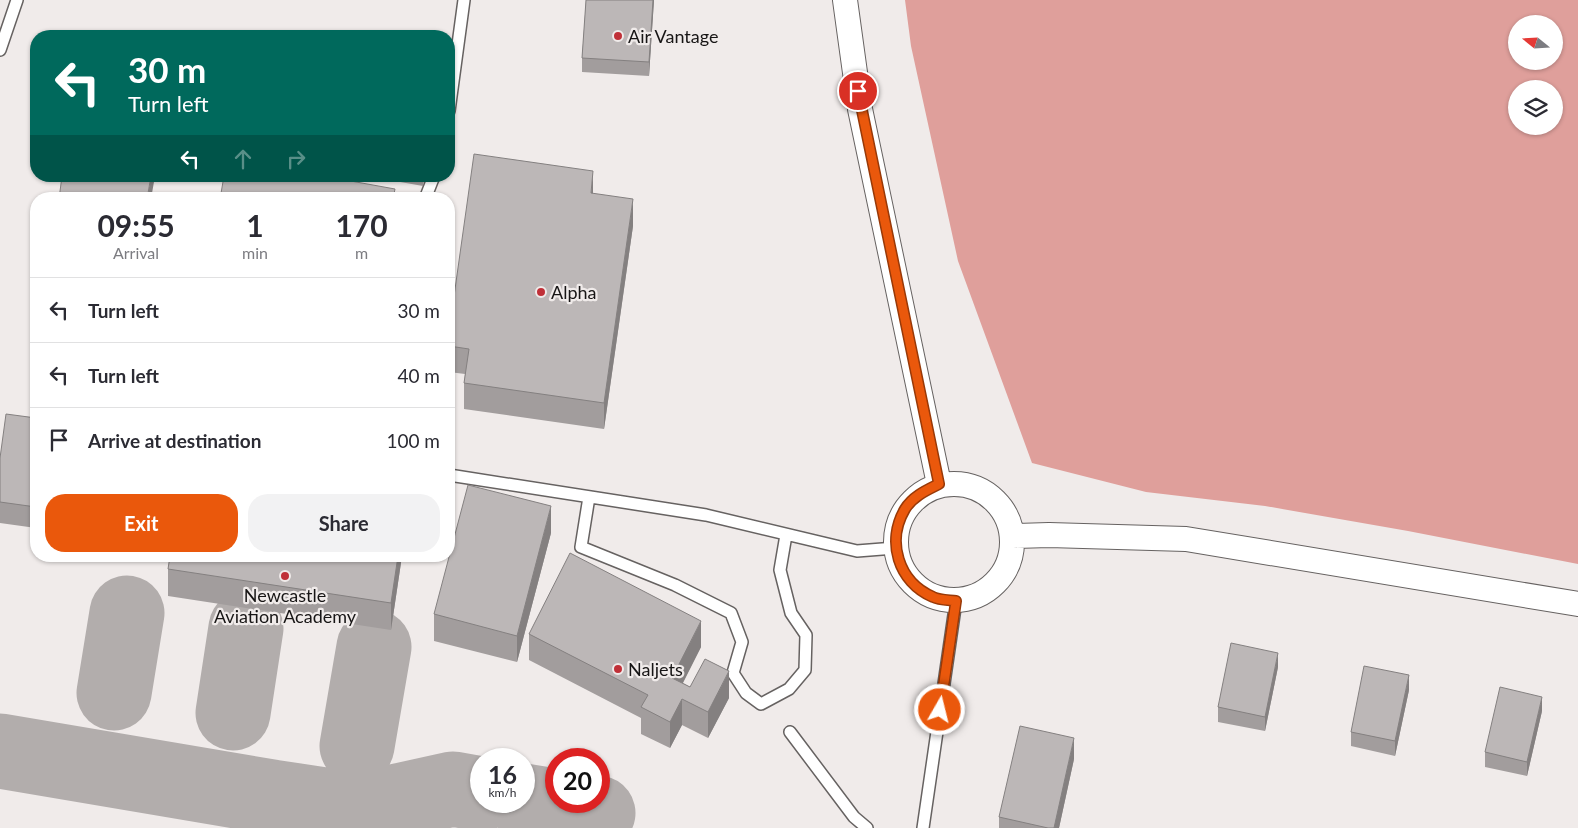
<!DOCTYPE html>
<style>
:root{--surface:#fff;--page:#f2f2f3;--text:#2b2b33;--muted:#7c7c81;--line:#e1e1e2;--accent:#ea580c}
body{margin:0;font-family:Lato,sans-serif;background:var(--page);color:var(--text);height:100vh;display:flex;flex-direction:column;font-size:19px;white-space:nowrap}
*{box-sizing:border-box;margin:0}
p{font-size:16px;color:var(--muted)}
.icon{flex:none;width:28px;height:28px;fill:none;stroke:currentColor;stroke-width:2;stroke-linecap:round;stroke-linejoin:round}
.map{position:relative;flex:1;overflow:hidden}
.side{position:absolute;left:30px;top:192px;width:425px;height:370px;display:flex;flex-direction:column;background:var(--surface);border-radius:20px;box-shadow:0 1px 4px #0004}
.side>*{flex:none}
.guide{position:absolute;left:30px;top:30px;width:425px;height:152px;border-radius:20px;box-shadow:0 1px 4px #0004;background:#00695c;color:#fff;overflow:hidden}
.needle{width:32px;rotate:288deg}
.tools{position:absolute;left:1508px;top:15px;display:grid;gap:10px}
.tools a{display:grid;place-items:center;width:55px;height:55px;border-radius:50%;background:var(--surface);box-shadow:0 1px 4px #0004;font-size:25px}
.speed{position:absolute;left:470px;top:748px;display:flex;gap:10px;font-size:25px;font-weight:700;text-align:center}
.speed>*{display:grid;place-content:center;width:65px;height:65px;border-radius:50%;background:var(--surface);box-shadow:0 1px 4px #0004;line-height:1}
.speed small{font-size:12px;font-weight:400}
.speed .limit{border:8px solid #d22;background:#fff;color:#111}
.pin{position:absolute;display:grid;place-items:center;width:42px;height:42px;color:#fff;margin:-21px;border:2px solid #fff;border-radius:50%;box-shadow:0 1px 5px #0007}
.me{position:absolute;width:55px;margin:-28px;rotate:8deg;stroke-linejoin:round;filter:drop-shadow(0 0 4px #0008)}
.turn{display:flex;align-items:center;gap:18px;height:105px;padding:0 15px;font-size:22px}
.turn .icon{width:65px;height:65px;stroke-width:2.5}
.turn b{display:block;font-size:35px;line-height:42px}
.lanes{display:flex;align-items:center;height:48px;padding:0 15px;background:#0003;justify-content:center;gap:25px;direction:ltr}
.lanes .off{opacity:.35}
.eta{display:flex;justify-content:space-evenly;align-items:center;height:85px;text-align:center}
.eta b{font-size:30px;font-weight:700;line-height:35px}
.action{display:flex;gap:10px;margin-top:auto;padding:10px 15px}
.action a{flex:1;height:58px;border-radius:20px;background:var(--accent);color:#fff;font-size:20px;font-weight:700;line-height:58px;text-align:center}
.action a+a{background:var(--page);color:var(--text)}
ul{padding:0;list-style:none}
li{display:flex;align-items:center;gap:15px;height:65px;padding:0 15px;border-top:1px solid var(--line)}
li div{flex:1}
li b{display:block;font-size:19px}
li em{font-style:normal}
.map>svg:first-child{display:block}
.forest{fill:#df9f9b;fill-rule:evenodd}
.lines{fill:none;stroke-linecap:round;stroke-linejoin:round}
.taxiway{stroke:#b2adac;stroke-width:75}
.lane-casing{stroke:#666261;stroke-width:14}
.street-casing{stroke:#666261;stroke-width:26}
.lane{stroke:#fff;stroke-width:11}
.street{stroke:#fff;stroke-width:24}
.wall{fill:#a29d9d}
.shaded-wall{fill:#848080}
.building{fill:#bcb7b7;stroke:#848080}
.route-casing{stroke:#983908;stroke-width:12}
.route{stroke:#ea580c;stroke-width:9}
.poi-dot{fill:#c03038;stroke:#f0ebea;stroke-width:2}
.labels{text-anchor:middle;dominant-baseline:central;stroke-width:4.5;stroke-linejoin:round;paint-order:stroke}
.poi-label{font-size:18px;fill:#171515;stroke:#f0ebea;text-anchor:start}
</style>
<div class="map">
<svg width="1578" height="828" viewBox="0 0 1578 828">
<rect width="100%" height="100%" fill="#f0ebea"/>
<path class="forest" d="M905 0H1578V564L1408 531 1265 506 1146 492 1032 463 958 261 911 46ZM1516 24H1554V61H1516ZM1516 89H1554V126H1516Z"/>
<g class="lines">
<path class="taxiway" d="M114 693 127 613
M233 713 246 628
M357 746 374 647
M0 751 272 797 322 828
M272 797 345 808H366L453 789 481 794
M524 801 598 813"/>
<defs>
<path id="lane" d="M0 50 17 0
M449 111 464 0
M425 199 434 176
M449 475 706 515 857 551 895 548
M589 497 581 547 675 585 731 613 742 642 733 673 746 693 761 704 789 689 805 670 806 635 791 613 780 570 786 535
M790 732 854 817 867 828
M923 828 956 601"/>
<path id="street" d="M845 0 860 109 939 484
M896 542a58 58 0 1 1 116 0a58 58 0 1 1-116 0Z
M1013 536 1049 535 1186 539 1578 604"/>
</defs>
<use href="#lane" class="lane-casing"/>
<use href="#street" class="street-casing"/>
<use href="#lane" class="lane"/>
<use href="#street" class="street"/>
</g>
<path class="wall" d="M586 0H654L649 76 582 72V58Z
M366 176H425L423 186Z
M593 194 633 226 604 429 464 409V383L465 374 449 372V332Z
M36 346V391H34V364Z
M36 418V528L0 523V458Z
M551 533 517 662 434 641V614Z
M170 556H402L391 630 168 596V569Z
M529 634 701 647 683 683 690 687 729 698 708 738 682 725 670 748 641 734V718L529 660Z
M1278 667 1265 731 1218 722V707Z
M1409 690 1395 756 1351 746V732Z
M1542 711 1527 776 1485 767V752Z
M1074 759 1059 828H999V817Z"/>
<path class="shaded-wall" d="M653 0H654L649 76V62Z
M593 171V197L591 193Z
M151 176H155L151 199H147Z
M633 199V226L604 429V403Z
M551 506V533L517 662V636Z
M398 556H402L391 630V603Z
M701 621V647L672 704V678Z
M1278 653V667L1265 731V717Z
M729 671V698L708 738V712Z
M1409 675V690L1395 756V741Z
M1542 697V711L1527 776V762Z
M682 699V725L670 748V722Z
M1074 738V759L1059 828H1054Z"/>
<path class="building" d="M586 0H653L649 62 582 58Z
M474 154 593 171 591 193 633 199 604 403 464 383 469 349 449 346V332Z
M62 176H151L147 199H59Z
M224 176H323L395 189 393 199H220Z
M36 346V365L34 364Z
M6 414 36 418V507L0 502V458Z
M468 485 551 506 517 636 434 614Z
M570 553 701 621 672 678 690 687 705 659 729 671 708 712 682 699 670 722 641 707 648 695 529 634Z
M170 556H398L391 603 168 569Z
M1231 643 1278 653 1265 717 1218 707Z
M1364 666 1409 675 1395 741 1351 732Z
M1500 687 1542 697 1527 762 1485 752Z
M1020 726 1074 738 1054 828H1048L999 817Z"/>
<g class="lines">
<defs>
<path id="route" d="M858 91 939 484C927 490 913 496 905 509 886 541 898 582 933 597 939 600 948 600 956 601L940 710"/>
</defs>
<use href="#route" class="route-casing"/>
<use href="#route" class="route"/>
</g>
<g class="poi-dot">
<circle cx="618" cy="36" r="5"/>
<circle cx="541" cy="292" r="5"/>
<circle cx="285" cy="576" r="5"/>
<circle cx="618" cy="669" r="5"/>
</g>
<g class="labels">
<g class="poi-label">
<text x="628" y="36">Air Vantage</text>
<text x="551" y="292">Alpha</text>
<text x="285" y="595" text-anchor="middle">Newcastle<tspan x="285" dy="21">Aviation Academy</tspan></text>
<text x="628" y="669">Naljets</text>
</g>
</g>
</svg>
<div class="tools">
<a><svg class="needle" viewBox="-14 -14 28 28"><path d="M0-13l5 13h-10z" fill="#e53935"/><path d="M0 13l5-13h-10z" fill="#7c7c81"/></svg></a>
<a><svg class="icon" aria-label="layers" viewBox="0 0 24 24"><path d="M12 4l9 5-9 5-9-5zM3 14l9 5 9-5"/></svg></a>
</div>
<div class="speed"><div>16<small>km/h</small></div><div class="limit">20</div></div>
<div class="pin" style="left:858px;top:91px;background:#d93025"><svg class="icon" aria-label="arrive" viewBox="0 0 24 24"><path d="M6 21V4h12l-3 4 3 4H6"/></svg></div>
<svg class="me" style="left:940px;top:710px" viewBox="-20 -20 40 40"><circle r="17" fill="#ea580c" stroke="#fff" stroke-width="3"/><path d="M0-11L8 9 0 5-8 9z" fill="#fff"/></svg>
<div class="guide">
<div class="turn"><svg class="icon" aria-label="left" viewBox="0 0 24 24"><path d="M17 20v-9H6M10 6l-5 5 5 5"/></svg><div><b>30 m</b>Turn left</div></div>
<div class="lanes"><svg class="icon" aria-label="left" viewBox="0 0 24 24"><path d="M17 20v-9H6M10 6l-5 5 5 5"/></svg><svg class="icon off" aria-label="ahead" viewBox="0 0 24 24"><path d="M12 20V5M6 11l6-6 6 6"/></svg><svg class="icon off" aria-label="right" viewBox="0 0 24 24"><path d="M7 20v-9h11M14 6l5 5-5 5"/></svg></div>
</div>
<section class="side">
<div class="eta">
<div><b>09:55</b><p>Arrival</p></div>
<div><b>1</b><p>min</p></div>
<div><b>170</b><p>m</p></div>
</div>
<ul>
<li><svg class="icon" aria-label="left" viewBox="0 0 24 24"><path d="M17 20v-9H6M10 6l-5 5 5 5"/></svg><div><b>Turn left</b></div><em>30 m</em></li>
<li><svg class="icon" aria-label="left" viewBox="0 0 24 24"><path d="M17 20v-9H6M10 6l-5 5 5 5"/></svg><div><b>Turn left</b></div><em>40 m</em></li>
<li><svg class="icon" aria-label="arrive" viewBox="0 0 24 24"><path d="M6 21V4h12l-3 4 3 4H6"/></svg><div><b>Arrive at destination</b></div><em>100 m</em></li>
</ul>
<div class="action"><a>Exit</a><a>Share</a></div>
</section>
</div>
